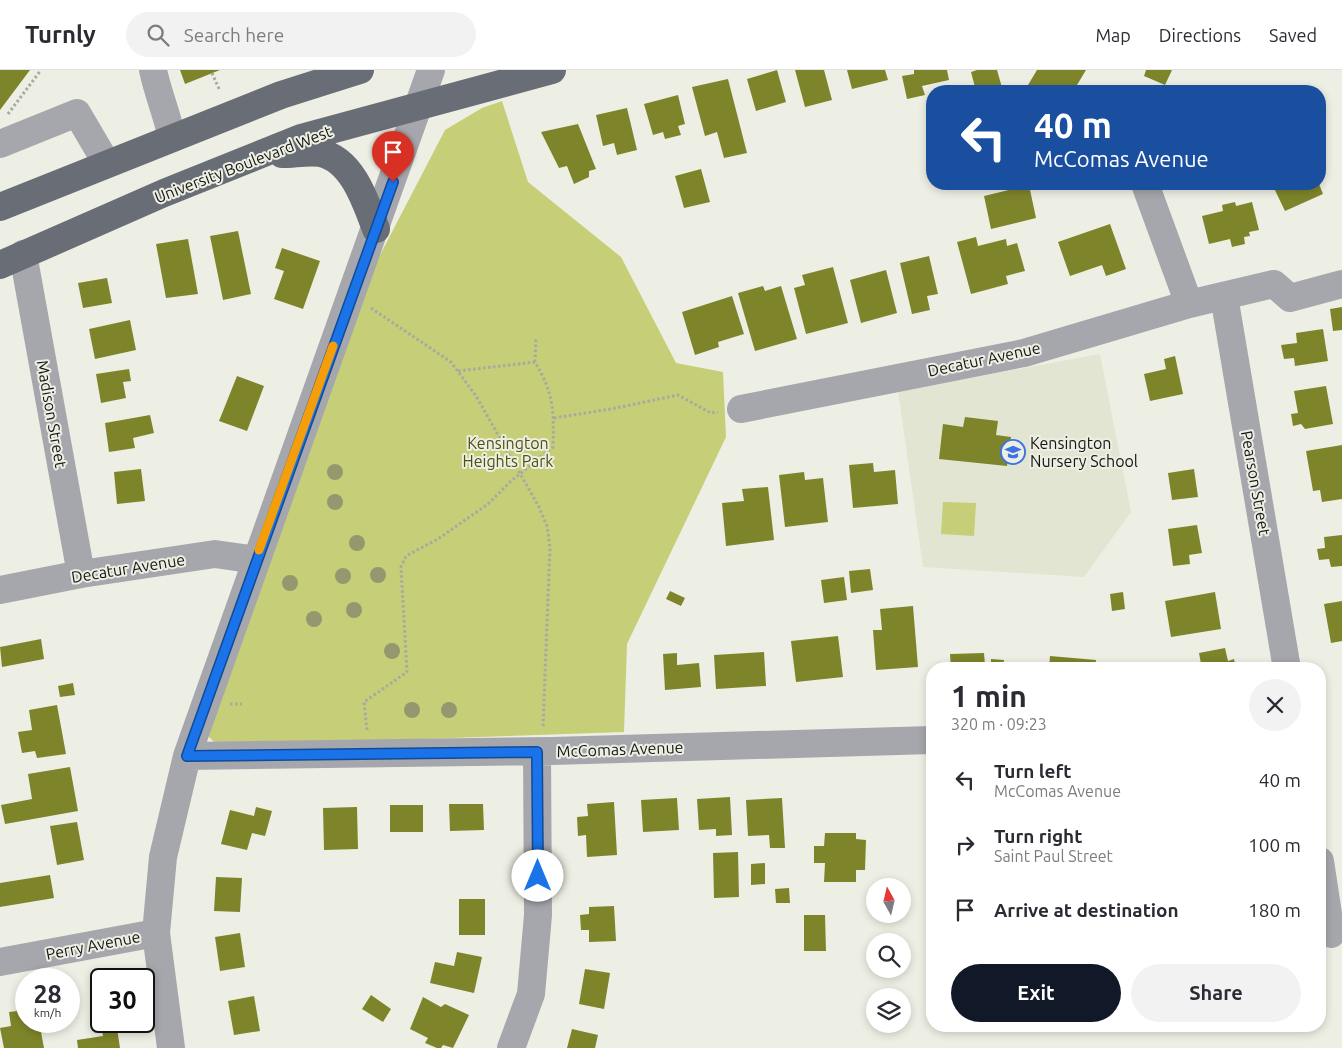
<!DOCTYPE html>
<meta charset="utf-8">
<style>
:root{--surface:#fff;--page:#f2f2f3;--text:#2b2b33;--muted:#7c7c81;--line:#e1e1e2;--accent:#111827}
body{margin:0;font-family:Ubuntu,sans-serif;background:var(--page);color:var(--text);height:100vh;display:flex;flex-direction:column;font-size:19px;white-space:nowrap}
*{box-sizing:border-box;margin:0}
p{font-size:16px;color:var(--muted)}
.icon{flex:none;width:28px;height:28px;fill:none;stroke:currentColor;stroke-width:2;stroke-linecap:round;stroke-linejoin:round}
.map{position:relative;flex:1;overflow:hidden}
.drawer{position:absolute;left:926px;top:592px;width:400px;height:370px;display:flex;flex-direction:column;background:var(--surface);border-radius:20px;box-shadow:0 2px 8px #0003}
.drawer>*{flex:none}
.top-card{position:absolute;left:926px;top:15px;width:400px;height:105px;border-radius:20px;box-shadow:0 2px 8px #0003;background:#1a4fa0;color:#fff;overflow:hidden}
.needle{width:32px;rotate:352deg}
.controls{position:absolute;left:866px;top:808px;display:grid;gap:10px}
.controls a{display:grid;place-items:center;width:45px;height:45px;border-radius:50%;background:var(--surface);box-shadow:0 2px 8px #0003;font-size:25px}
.speed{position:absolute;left:15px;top:898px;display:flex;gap:10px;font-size:25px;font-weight:700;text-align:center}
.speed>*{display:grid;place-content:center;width:65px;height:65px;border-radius:50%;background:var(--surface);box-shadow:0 2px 8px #0003;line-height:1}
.speed small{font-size:12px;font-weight:400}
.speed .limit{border:2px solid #111;border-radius:8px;background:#fff;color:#111}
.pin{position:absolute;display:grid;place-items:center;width:42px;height:42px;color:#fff;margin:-51px -21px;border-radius:50% 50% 50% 0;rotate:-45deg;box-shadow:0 0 5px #0007}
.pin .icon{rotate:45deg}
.me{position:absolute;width:55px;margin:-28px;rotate:0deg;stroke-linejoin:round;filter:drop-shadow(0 0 4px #0008)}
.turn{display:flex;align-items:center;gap:18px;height:105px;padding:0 25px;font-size:22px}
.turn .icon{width:65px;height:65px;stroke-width:2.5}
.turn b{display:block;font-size:35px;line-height:42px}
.round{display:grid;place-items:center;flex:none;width:52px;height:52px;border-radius:26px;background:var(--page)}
.head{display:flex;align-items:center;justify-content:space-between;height:85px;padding:0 25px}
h1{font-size:30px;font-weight:600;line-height:38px}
.cta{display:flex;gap:10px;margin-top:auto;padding:10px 25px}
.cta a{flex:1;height:58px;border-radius:30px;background:var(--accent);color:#fff;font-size:20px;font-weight:600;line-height:58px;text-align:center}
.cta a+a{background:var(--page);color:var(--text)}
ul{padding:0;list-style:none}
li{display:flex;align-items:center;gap:15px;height:65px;padding:0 25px}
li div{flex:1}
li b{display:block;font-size:19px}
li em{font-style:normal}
header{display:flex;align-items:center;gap:30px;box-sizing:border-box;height:70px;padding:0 25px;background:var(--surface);border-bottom:1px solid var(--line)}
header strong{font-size:24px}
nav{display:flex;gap:28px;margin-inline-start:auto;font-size:18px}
.search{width:350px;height:45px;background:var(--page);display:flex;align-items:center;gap:12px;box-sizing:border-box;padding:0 18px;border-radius:28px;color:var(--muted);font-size:19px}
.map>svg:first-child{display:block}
.built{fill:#e2e5d2}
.green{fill:#c6ce77}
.building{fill:#7e842a}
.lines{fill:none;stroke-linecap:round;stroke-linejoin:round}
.path{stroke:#a8a9a0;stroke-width:3;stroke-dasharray:2.5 2.5;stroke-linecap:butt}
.minor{stroke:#a5a7ac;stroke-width:28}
.major{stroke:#696d75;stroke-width:28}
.tree{fill:#95986f}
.route-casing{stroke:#114b97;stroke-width:12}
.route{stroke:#1a73e8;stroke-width:9}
.slow{stroke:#f59e0b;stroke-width:9}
.labels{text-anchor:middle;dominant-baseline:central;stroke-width:4;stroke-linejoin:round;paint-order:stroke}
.street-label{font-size:16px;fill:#151612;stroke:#eeefe4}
.park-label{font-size:16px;fill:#4d510f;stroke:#eeefe4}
.poi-label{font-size:16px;fill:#151612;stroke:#eeefe4;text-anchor:start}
</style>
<header>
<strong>Turnly</strong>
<div class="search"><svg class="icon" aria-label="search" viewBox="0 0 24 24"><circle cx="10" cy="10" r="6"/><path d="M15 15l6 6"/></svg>Search here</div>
<nav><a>Map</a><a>Directions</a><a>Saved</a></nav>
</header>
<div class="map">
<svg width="1342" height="978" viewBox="0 0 1342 978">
<rect width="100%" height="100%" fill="#eeefe4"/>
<path class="built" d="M1100 284 1131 442 1084 507 923 497 898 321Z"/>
<path class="green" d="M502 31 528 112 621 187 676 293 723 302 726 367 627 574 624 662 218 676 206 664 365 214 445 60 482 38Z
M943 432 976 433 974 466 941 464Z"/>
<path class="building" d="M0 0H30L0 40Z
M180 0H220L185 14Z
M777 0 786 32 756 41 747 9Z
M795 0H824L832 30 805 37Z
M847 0H885L888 10 852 19Z
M914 0H947L949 10 922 16 925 25 907 29 902 6 914 4Z
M977 0H997L1003 21H976L971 2Z
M1037 0H1086L1077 15 1089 21H1027L1025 20Z
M1146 0H1172L1165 15 1144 6Z
M728 9 747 83 724 88 717 62 705 66 692 17Z
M678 25 685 54 678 56 681 65 665 69 663 62 653 65 644 34Z
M627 38 637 80 617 85 614 73 603 76 596 45Z
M578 54 596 99 589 101V107L574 114 567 96 559 98 541 62Z
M701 99 710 132 684 138 675 106Z
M1067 114H1096V117L1067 115Z
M1272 114H1319L1323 124 1285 141Z
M1029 115 1036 148 991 159 984 126Z
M1235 132 1236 136 1252 132 1259 160 1249 162 1250 166 1244 167 1245 174 1232 177 1230 169 1209 174 1202 146 1223 141 1222 135Z
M1110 154 1126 199 1106 206 1102 195 1070 206 1058 172Z
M238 161 251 224 223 230 210 166Z
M976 167 978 176 1006 169 1007 176 1017 173 1025 201 1006 206 1008 214 971 224 957 172Z
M188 169 198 224 166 228 156 174Z
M282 178 320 191 303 239 274 229 284 201 275 198Z
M929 186 938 224 927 226 930 240 912 244 900 193Z
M833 197 848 253 806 264 794 218 805 215 802 205Z
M886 200 897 243 861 253 850 210Z
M107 208 112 233 83 238 78 213Z
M763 216 765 221 781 216 797 269 755 281 738 223Z
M732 226 744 264 718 272 719 277 695 285 682 242Z
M1342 237V260L1333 261 1330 239Z
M130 250 136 280 95 289 89 259Z
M1323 259 1328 291 1295 296 1294 288 1284 289 1281 275 1297 273 1296 263Z
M1175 286 1183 324 1150 331 1144 304 1166 299 1164 289Z
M129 299 131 311 123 312 126 328 101 333 96 304Z
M237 306 264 316 247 361 219 351Z
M1326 316 1333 354 1305 359 1301 354 1293 356 1291 344 1298 343 1294 321Z
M150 345 154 363 133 368 135 378 109 382 105 353Z
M965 347 998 351 996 365 1011 367 1007 396 939 389 943 354 963 357Z
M1342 375V429L1322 432 1320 420 1313 421 1306 381Z
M873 393 874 402 895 400 898 434 853 438 849 395Z
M141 399 145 431 117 434 114 402Z
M1194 399 1198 427 1172 430 1168 403Z
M804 402 805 410 823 408 828 452 785 457 779 405Z
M768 417 774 470 726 476 722 433 744 431 742 419Z
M1197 455 1202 483 1189 485 1190 494 1173 496 1168 459Z
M1342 465V496L1331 497 1329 489 1319 490 1317 479 1325 478 1324 467Z
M870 499 873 520 851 523 849 501Z
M844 507 847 530 824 533 821 510Z
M670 521 685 528 681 536 666 529Z
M1123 522 1125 539 1112 541 1110 524Z
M1215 522 1221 559 1171 567 1165 531Z
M1342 531V571L1331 573 1324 534Z
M913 536 918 597 876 600 873 560H882L880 539Z
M838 566 843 607 796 612 791 571Z
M41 569 44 589 2 597 0 577Z
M1225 578 1228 591 1234 589 1236 599H1202L1199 583Z
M764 582 766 616 716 619 714 585Z
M677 583V595L699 593 701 617 665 620 663 584Z
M984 583 985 595 991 596V589L1004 590 1003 599H951L950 584Z
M1050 586 1096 590 1095 599H1049Z
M73 613 75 625 60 627 58 616Z
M57 635 66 684 37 688 35 681 22 683 18 662 32 660 29 640Z
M70 697 78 741 5 754 1 735 32 729 28 704Z
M730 727 732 765 716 766V759L699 760 697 729Z
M677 728 679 760 643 762 641 730Z
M782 728 785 778H770L769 765 748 766 746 730Z
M614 732 617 785 587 787 586 765 578 766 577 747 588 746 587 734Z
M449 734H483L484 760 450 761Z
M390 735H423V762H390Z
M256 737 272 741 265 766 252 763 247 780 221 774 230 740 254 746Z
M357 737 358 779 324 780 323 738Z
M77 752 84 790 57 795 50 756Z
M825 763H856V769L866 770 865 800H856V812H824L825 793H814V776H824Z
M738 782 739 827 714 828 713 783Z
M765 793V814L751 815V794Z
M50 805 54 828 0 837V813Z
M216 807 242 808 240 842 214 841Z
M789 818 790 833H776L775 819Z
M459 829H485V865H459Z
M614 836 616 871 589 872V860H581L580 845 589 844V837Z
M804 845H825L826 881H804Z
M240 863 245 897 220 901 215 867Z
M457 882 482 887 474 923 430 913 435 892 454 896Z
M585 899 610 903 604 939 579 934Z
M371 925 391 939 383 952 362 939Z
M254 926 260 961 234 965 228 931Z
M423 927 441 937 445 934 469 945 453 978 443 975 441 978H437L425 973 428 968 410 959Z
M26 940V951H39L44 978H4L0 958 11 956 9 942Z
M100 951H116L120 978H78L77 970 103 966Z
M572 959 598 965 595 978H567Z"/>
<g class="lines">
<path class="path" d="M212 3 220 21
M8 44 41 0
M371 238 451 292 476 326 539 437 547 456 550 477 543 657
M535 292 536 267
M554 348 611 339 678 325 711 343 718 342
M230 634H242
M367 660 364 632 407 602 401 497 406 486 438 469 488 434 510 412 553 377C554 341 554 324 535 292L458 301"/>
<path class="minor" d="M153 0C158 24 167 44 172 68
M0 74 77 43 107 94
M1145 114 1189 234
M23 184 81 504
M1224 226 1287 599
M741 339 1024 283 1189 234 1274 214 1290 228 1342 214
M0 520 81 504 215 484 256 490
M187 686 552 681 932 670
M1320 791 1331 864
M0 892 156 863
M171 978 156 863 163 787 187 686 431 0
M511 978 531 924 538 845 537 682"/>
<path class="major" d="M282 84C294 84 309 81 321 83 353 90 366 133 376 159
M0 137 281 25 360 0
M0 195 164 123 301 68 552 0"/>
</g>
<g class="tree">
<circle cx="335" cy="402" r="8"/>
<circle cx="335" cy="432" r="8"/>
<circle cx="357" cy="473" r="8"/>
<circle cx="378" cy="505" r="8"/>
<circle cx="343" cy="506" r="8"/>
<circle cx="290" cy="513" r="8"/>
<circle cx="354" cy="540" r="8"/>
<circle cx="314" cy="549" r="8"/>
<circle cx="392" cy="581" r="8"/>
<circle cx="412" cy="640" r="8"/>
<circle cx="449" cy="640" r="8"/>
</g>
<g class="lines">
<defs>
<path id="route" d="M393 112 187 686 537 682 538 806"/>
</defs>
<use href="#route" class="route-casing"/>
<use href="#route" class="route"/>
<path class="slow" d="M259 480 333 276"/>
</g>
<defs>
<symbol id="school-ring" viewBox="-11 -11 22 22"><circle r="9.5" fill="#eeefe4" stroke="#3d74e4" stroke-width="1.5"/><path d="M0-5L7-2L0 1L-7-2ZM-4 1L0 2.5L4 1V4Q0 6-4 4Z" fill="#3d74e4"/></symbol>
</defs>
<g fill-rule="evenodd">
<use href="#school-ring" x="999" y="368" width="28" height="28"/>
</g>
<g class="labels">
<g class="street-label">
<text transform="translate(243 94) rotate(-21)">University Boulevard West</text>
<text transform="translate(984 289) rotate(-12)">Decatur Avenue</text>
<text transform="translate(52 344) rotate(80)">Madison Street</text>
<text transform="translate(1256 413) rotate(80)">Pearson Street</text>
<text transform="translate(128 498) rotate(-9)">Decatur Avenue</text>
<text transform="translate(620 679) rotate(-2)">McComas Avenue</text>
<text transform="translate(93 875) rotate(-11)">Perry Avenue</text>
</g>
<g class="park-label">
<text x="508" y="373">Kensington<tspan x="508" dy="18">Heights Park</tspan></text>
</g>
<g class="poi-label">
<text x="1030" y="373">Kensington<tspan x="1030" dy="18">Nursery School</tspan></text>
</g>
</g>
</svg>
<div class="controls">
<a><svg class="needle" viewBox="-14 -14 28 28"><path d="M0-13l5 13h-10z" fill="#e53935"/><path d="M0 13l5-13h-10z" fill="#7c7c81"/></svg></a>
<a><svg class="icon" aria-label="search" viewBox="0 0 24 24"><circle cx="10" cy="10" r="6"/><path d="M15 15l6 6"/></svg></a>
<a><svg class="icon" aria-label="layers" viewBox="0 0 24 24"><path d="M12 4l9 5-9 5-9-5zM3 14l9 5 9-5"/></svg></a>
</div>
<div class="speed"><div>28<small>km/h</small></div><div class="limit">30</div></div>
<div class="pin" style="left:393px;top:112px;background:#d93025"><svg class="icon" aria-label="arrive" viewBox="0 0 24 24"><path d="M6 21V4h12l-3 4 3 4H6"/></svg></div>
<svg class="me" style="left:538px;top:806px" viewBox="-20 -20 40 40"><circle r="19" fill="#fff"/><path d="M0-13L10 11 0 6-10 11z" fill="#1a73e8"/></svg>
<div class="top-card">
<div class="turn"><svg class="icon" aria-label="left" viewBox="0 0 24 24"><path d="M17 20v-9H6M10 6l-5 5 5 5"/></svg><div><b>40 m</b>McComas Avenue</div></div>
</div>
<section class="drawer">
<div class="head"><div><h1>1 min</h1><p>320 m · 09:23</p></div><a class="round"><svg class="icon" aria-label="close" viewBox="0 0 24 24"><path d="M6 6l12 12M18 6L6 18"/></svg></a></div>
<ul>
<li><svg class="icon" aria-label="left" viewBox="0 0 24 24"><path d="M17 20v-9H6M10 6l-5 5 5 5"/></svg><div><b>Turn left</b><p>McComas Avenue</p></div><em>40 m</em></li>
<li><svg class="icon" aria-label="right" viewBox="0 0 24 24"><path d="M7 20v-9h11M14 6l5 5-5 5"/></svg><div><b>Turn right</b><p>Saint Paul Street</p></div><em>100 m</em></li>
<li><svg class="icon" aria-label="arrive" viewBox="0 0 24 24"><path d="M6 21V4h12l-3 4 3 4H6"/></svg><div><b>Arrive at destination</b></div><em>180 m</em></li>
</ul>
<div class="cta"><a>Exit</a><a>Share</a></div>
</section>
</div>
